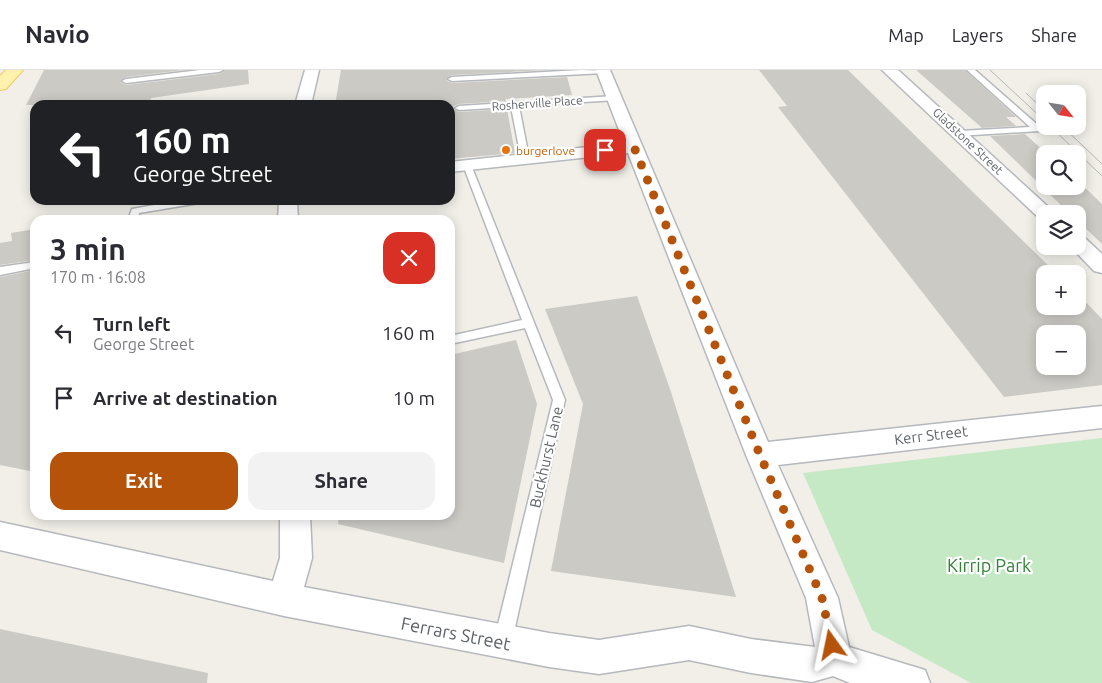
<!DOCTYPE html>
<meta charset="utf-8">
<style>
:root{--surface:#fff;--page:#f2f2f3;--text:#2b2b33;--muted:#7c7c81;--line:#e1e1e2;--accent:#b45309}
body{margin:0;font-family:Ubuntu,sans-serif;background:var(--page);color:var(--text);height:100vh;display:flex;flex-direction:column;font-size:19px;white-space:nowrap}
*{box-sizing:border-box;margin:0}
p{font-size:16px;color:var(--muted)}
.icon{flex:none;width:28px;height:28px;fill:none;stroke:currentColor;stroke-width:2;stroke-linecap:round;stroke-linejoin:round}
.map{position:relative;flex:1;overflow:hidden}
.details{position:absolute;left:30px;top:145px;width:425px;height:305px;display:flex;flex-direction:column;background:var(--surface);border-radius:15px;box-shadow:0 2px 12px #0003}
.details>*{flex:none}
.banner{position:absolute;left:30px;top:30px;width:425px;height:105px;border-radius:15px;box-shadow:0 2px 12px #0003;background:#202124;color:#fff;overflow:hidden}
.needle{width:32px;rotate:120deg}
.controls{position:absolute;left:1036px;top:15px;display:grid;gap:10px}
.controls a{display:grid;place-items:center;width:50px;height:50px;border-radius:10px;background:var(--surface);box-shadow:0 2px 12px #0003;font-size:25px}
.pin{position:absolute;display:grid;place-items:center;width:42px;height:42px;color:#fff;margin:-21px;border-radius:10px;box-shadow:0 2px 8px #0006}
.me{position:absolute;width:55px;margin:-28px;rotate:348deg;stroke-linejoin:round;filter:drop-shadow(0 0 4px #0008)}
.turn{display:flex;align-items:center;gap:18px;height:105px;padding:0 20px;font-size:22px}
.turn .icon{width:65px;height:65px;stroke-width:2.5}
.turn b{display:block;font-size:35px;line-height:42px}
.round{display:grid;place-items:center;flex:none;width:52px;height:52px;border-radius:15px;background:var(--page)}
.head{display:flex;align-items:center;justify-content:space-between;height:85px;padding:0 20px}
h1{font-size:30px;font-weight:600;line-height:38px}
.cta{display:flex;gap:10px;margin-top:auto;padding:10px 20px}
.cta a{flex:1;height:58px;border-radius:15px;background:var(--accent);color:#fff;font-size:20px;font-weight:600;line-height:58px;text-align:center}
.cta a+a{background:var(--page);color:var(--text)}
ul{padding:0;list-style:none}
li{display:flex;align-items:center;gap:15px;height:65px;padding:0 20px}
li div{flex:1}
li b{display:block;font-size:19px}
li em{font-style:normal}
header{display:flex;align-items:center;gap:30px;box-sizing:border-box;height:70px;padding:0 25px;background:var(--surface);border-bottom:1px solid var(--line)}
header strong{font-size:24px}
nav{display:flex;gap:28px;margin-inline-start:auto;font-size:18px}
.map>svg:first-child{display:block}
.green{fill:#c5e8c5}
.building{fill:#cccac5;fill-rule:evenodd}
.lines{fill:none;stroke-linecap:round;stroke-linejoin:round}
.lane-casing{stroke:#b5b8bc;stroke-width:3}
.street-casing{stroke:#b5b8bc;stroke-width:3}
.primary-casing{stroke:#f2c960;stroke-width:2}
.lane{fill:#fff;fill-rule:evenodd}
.street{fill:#fff;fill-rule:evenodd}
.primary{fill:#fff2af;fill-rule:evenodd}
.tram{stroke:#b6b7b8;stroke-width:1}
.route{stroke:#b45309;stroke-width:9;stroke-dasharray:0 16.2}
.food-dot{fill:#e8710a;stroke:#fff;stroke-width:2}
.labels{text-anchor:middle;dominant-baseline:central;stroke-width:4.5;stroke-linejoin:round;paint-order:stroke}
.far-street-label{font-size:12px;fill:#5f6368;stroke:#fff}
.far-food-label{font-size:12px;fill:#c56008;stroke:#fff;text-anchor:start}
.street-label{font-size:15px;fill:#5f6368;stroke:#fff}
.near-park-label{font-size:18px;fill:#348238;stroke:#fff}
.near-street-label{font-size:18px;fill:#5f6368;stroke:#fff}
</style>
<header>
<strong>Navio</strong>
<nav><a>Map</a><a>Layers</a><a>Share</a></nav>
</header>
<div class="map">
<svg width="1102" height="613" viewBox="0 0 1102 613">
<rect width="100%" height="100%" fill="#f1efe8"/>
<path class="green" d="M1102 368V613H971L872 560 803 403Z"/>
<path class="building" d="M44 0H184L126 7 120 12 126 15 219 4 225 0H248L249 14 151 28 149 35H26Z
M341 0H546L452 5 446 10 452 13 567 7 572 25 506 29V31L459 34 454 36 453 39 459 42 507 39 515 83 450 89V35H335Z
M759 0H848L1057 204H1045V236H1078V224L1102 249V315L1004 327 778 37 787 36ZM1045 264H1078V296H1045Z
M916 0H965L1016 47H1006L1016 56 982 58Z
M1025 64 1047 84H1045V116H1078V111L1102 134V174L1078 151V144H1070L990 66Z
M35 159V190L0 195V173L12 171 11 163Z
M35 200V402L0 395V207Z
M637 226 670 319 736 527 551 501 583 334 545 239Z
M516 270 537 334 504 493 338 454 339 445H450V285Z
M0 559 208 603 207 613H0Z"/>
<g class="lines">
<defs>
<path id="lane" d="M200 0H223L219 2 126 13 122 11 126 9Z
M581 0 608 1 604 3 452 11 448 9 452 7Z
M967 0H975L1040 57V61L957 66 956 64 960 61 1030 57Z
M614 26 618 28 617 30 519 36 529 88 525 91 521 88 511 37 459 40 455 38 459 36Z
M467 92 471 95 565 330 512 571 509 577 503 580 497 577 494 571 553 330 525 258 450 274V266L522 250 463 95Z
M182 130H204L199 133 139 143 138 150H128L132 139Z
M35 192V198L0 205V197Z"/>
<path id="street" d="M305 0H319L311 35H295Z
M596 0H610L768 372 1102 336V358L778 395 838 528 849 577 925 600 930 613H850L833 606 812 612 751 603 689 590 599 604 549 597 284 546 0 480V452L273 511 280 488V445H310L312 488 304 517 549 563 599 570 689 556 751 569 815 577 806 528 746 385 628 83 450 102V92L624 73Z
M882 0H898L1056 144H1045V150L1039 148Z
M279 130H297L298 150H278Z
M1078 167 1085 168 1102 184V203L1094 201 1070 176H1078Z"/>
<path id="primary" d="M6 0H23L6 19 0 20V6Z"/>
</defs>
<use href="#lane" class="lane-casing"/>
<use href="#street" class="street-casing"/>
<use href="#primary" class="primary-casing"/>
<use href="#lane" class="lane"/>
<use href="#street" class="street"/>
<use href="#primary" class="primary"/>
<path class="tram" d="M990 0 1045 51
M1026 23 1045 41
M1050 56 1102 106
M1062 56 1102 94"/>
</g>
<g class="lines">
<path class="route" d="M605 80 634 77 760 385 822 528 832 575"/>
</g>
<circle class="food-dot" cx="506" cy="80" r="5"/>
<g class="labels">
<g class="far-street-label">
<text transform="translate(537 33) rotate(-4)">Rosherville Place</text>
<text transform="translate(968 71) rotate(43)">Gladstone Street</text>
</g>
<g class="far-food-label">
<text x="516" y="80">burgerlove</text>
</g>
<g class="street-label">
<text transform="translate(931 365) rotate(-7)">Kerr Street</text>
<text transform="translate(546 387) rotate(-77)">Buckhurst Lane</text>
</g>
<g class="near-park-label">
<text x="989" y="495">Kirrip Park</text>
</g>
<g class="near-street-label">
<text transform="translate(456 563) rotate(11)">Ferrars Street</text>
</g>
</g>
</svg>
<div class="controls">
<a><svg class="needle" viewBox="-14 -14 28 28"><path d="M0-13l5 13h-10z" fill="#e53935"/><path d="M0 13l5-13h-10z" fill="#7c7c81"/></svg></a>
<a><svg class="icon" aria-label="search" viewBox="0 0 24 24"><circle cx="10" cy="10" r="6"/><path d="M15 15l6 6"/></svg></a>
<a><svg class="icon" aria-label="layers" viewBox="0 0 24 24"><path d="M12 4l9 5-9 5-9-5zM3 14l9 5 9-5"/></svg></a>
<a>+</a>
<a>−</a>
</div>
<div class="pin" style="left:605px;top:80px;background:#d93025"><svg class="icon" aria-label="arrive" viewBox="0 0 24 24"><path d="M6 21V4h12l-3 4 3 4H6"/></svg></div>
<svg class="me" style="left:832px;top:575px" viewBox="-20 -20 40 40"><path d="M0-17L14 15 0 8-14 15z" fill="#b45309" stroke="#fff" stroke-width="4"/></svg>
<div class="banner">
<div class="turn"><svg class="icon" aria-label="left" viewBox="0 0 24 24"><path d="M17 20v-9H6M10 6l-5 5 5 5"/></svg><div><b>160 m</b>George Street</div></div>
</div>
<section class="details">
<div class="head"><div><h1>3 min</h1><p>170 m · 16:08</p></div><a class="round" style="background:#d93025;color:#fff"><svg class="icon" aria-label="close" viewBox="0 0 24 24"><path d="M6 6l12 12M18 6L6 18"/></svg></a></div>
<ul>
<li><svg class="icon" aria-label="left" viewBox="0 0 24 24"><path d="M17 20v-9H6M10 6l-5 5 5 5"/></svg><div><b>Turn left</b><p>George Street</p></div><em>160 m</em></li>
<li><svg class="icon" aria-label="arrive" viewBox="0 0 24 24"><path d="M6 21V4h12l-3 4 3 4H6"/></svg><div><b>Arrive at destination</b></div><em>10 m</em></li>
</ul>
<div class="cta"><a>Exit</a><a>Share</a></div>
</section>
</div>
